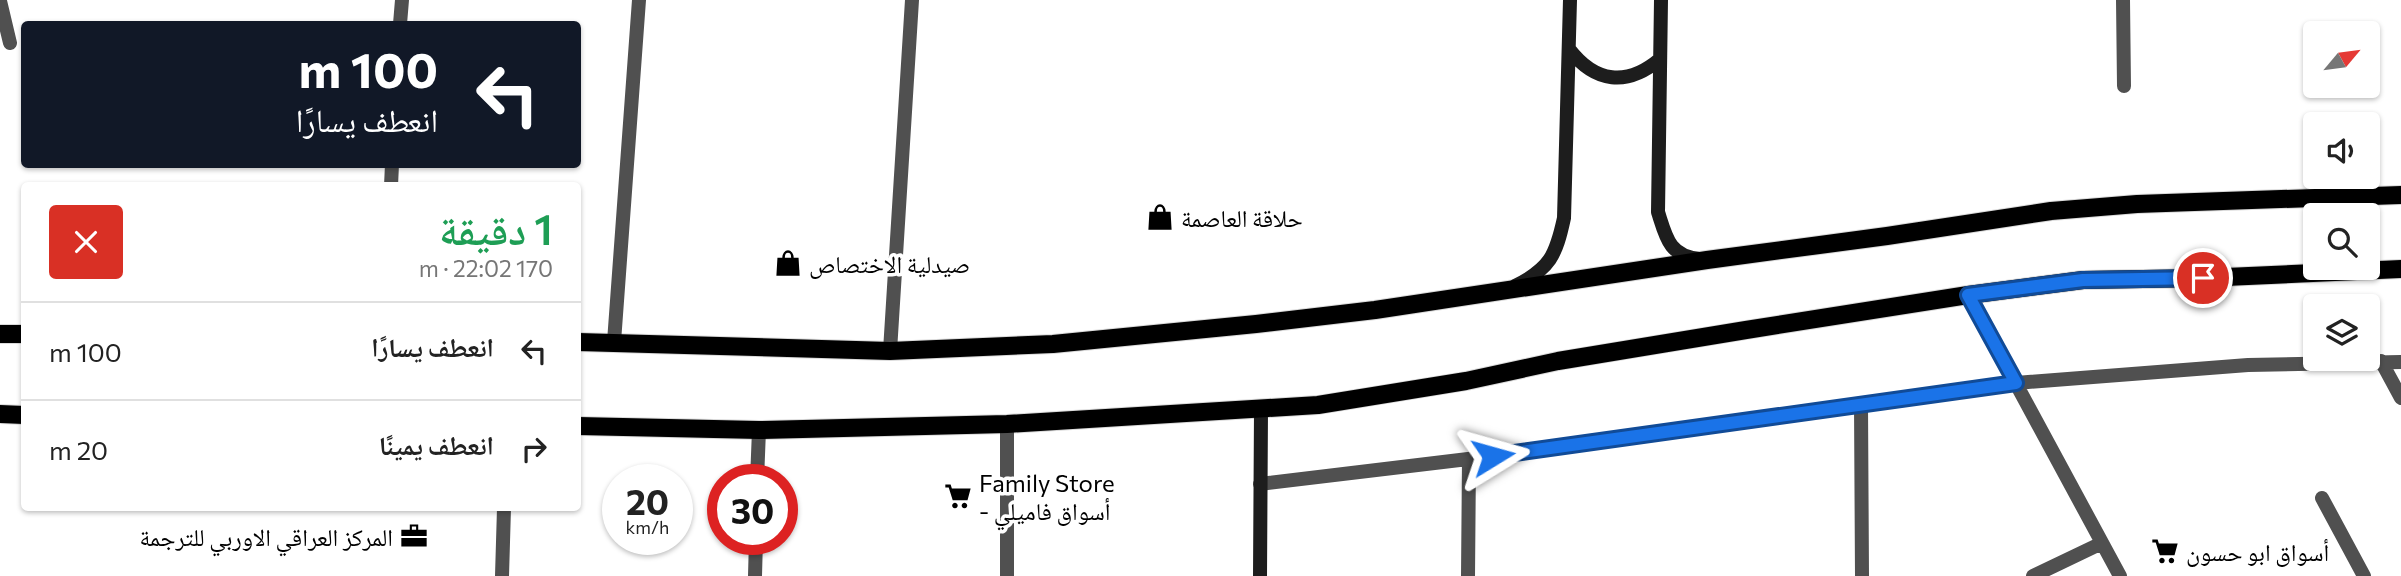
<!DOCTYPE html>
<html lang="ar">
<meta charset="utf-8">
<style>
:root{--surface:#fff;--page:#f6f6f6;--text:#222;--muted:#767676;--line:#e0e0e0}
body{margin:0;font-family:Commissioner,"Noto Naskh Arabic",sans-serif;background:var(--page);color:var(--text);direction:rtl;height:100vh;display:flex;flex-direction:column;font-size:26px;white-space:nowrap}
*{box-sizing:border-box;margin:0}
p{font-size:23px;color:var(--muted)}
.icon{flex:none;width:38px;height:38px;fill:none;stroke:currentColor;stroke-width:2;stroke-linecap:round;stroke-linejoin:round}
.map{position:relative;flex:1;overflow:hidden;direction:ltr}
.drawer{position:absolute;left:21px;top:182px;width:560px;height:329px;display:flex;flex-direction:column;background:var(--surface);border-radius:7px;box-shadow:0 2px 5px #0004;direction:rtl}
.drawer>*{flex:none}
.hud{position:absolute;left:21px;top:21px;width:560px;height:147px;border-radius:7px;box-shadow:0 2px 5px #0004;direction:rtl;background:#111827;color:#fff;overflow:hidden}
.needle{width:46px;rotate:61deg}
.tools{position:absolute;left:2303px;top:21px;display:grid;gap:14px}
.tools a{display:grid;place-items:center;width:77px;height:77px;border-radius:7px;background:var(--surface);box-shadow:0 2px 5px #0004;font-size:35px}
.speed{position:absolute;left:602px;top:464px;display:flex;gap:14px;font-size:35px;font-weight:700;text-align:center}
.speed>*{display:grid;place-content:center;width:91px;height:91px;border-radius:50%;background:var(--surface);box-shadow:0 2px 5px #0004;line-height:1}
.speed small{font-size:18px;font-weight:400}
.speed .limit{border:10px solid #d22;background:#fff;color:#111}
.pin{position:absolute;display:grid;place-items:center;width:60px;height:60px;color:#fff;margin:-30px;border:4px solid #fff;border-radius:50%;box-shadow:0 2px 7px #0007}
.me{position:absolute;width:77px;margin:-38px;rotate:82deg;stroke-linejoin:round;filter:drop-shadow(0 0 5px #0008)}
.turn{display:flex;align-items:center;gap:24px;height:147px;padding:0 28px;font-size:32px}
.turn .icon{width:91px;height:91px;stroke-width:2.5}
.turn b{display:block;font-size:49px;line-height:60px}
.round{display:grid;place-items:center;flex:none;width:74px;height:74px;border-radius:7px;background:var(--page)}
.headline{display:flex;align-items:center;justify-content:space-between;height:119px;padding:0 28px}
h1{font-size:42px;font-weight:600;line-height:52px;color:#1e9e55}
ul{padding:0;list-style:none}
li{display:flex;align-items:center;gap:21px;height:98px;padding:0 28px;border-top:2px solid var(--line)}
li div{flex:1}
li b{display:block;font-size:26px}
li em{font-style:normal}
.map>svg:first-child{display:block}
.lines{fill:none;stroke-linecap:round;stroke-linejoin:round}
.primary-casing{stroke:#dbdbdb;stroke-width:20}
.street{stroke:#505050;stroke-width:14}
.secondary{stroke:#1d1d1d;stroke-width:14}
.primary{stroke:#000;stroke-width:18}
.route-casing{stroke:#114b97;stroke-width:18}
.route{stroke:#1a73e8;stroke-width:12}
.labels{text-anchor:middle;dominant-baseline:central;stroke-width:7;stroke-linejoin:round;paint-order:stroke}
.poi-label{font-size:24px;fill:#000;stroke:#fff;text-anchor:start}
</style>
<div class="map">
<svg width="2401" height="576" viewBox="0 0 2401 576">
<rect width="100%" height="100%" fill="#fff"/>
<g class="lines">
<defs>
<path id="primary" d="M0 334H24
M578 342 890 351 1053 344 1256 324 1375 310 1707 260 1887 236 2051 211 2137 204 2401 195
M0 414 24 415
M578 426 759 430 1007 424 1318 405 1466 381 1558 361 1746 330 1968 295 2083 280 2203 278 2401 269"/>
</defs>
<use href="#primary" class="primary-casing"/>
<path class="street" d="M2123 0 2124 86
M0 1 10 43
M400 24 402 0
M391 186 392 164
M1968 295 2120 576
M614 342 639 0
M890 351 912 0
M2381 361 2401 398
M1861 404 1862 576
M757 480 759 430
M1260 484 1493 456 2016 383 2248 365 2401 362
M2322 498 2364 576
M502 576 504 508
M755 576 756 539
M1007 576V424
M1468 576 1469 459
M2033 576 2102 543"/>
<path class="secondary" d="M1661 0 1658 212C1666 237 1669 256 1699 259
M1569 49C1595 83 1627 87 1660 59
M1515 286C1550 269 1556 255 1564 218L1570 0
M1260 576 1261 410"/>
<use href="#primary" class="primary"/>
</g>
<g class="lines">
<defs>
<path id="route" d="M1493 456 2016 383 1968 295 2083 280 2203 278"/>
</defs>
<use href="#route" class="route-casing"/>
<use href="#route" class="route"/>
</g>
<defs>
<symbol id="shop-bare" viewBox="-9 -9 18 18"><path d="M-5-2.5h2.3a2.7 3.5 0 0 1 5.4 0H5L5.5 6h-11ZM-1.5-2.5h3a1.5 2.3 0 0 0-3 0Z" fill="#000" stroke="#fff" stroke-width="2.5" paint-order="stroke"/></symbol>
<symbol id="supermarket-bare" viewBox="-9 -9 18 18"><path d="M-6-5.5h2.5l.6 2H6L4.5 2H-2.5L-4.4-4H-6ZM-1.5 3.2a1.3 1.3 0 1 0 .1 0ZM3 3.2a1.3 1.3 0 1 0 .1 0Z" fill="#000" stroke="#fff" stroke-width="2.5" paint-order="stroke"/></symbol>
<symbol id="office-bare" viewBox="-9 -9 18 18"><path d="M-6-3h4V-5.5h4V-3h4V5H-6ZM-1-4.5V-3h2v-1.5ZM-6 0V1H6V0Z" fill="#000" stroke="#fff" stroke-width="2.5" paint-order="stroke"/></symbol>
</defs>
<g fill-rule="evenodd">
<use href="#shop-bare" x="1141" y="198" width="38" height="38"/>
<use href="#shop-bare" x="769" y="244" width="38" height="38"/>
<use href="#supermarket-bare" x="939" y="477" width="38" height="38"/>
<use href="#office-bare" x="395" y="517" width="38" height="38"/>
<use href="#supermarket-bare" x="2146" y="532" width="38" height="38"/>
</g>
<g class="labels">
<g class="poi-label">
<text x="1181" y="217">حلاقة العاصمة</text>
<text x="809" y="263">صيدلية الاختصاص</text>
<text x="979" y="482">Family Store<tspan x="979" dy="28">- أسواق فاميلي</tspan></text>
<text x="393" y="536" text-anchor="end">المركز العراقي الاوربي للترجمة</text>
<text x="2186" y="551">أسواق ابو حسون</text>
</g>
</g>
</svg>
<div class="tools">
<a><svg class="needle" viewBox="-14 -14 28 28"><path d="M0-13l5 13h-10z" fill="#e53935"/><path d="M0 13l5-13h-10z" fill="#767676"/></svg></a>
<a><svg class="icon" aria-label="sound" viewBox="0 0 24 24"><path d="M4 9h4l5-4v14l-5-4H4zM17 9q2 3 0 6"/></svg></a>
<a><svg class="icon" aria-label="search" viewBox="0 0 24 24"><circle cx="10" cy="10" r="6"/><path d="M15 15l6 6"/></svg></a>
<a><svg class="icon" aria-label="layers" viewBox="0 0 24 24"><path d="M12 4l9 5-9 5-9-5zM3 14l9 5 9-5"/></svg></a>
</div>
<div class="speed"><div>20<small>km/h</small></div><div class="limit">30</div></div>
<div class="pin" style="left:2203px;top:278px;background:#d93025"><svg class="icon" aria-label="arrive" viewBox="0 0 24 24"><path d="M6 21V4h12l-3 4 3 4H6"/></svg></div>
<svg class="me" style="left:1493px;top:456px" viewBox="-20 -20 40 40"><path d="M0-17L14 15 0 8-14 15z" fill="#1a73e8" stroke="#fff" stroke-width="4"/></svg>
<div class="hud">
<div class="turn"><svg class="icon" aria-label="left" viewBox="0 0 24 24"><path d="M17 20v-9H6M10 6l-5 5 5 5"/></svg><div><b>100 m</b>انعطف يسارًا</div></div>
</div>
<section class="drawer">
<div class="headline"><div><h1>1 دقيقة</h1><p>170 m · 22:02</p></div><a class="round" style="background:#d93025;color:#fff"><svg class="icon" aria-label="close" viewBox="0 0 24 24"><path d="M6 6l12 12M18 6L6 18"/></svg></a></div>
<ul>
<li><svg class="icon" aria-label="left" viewBox="0 0 24 24"><path d="M17 20v-9H6M10 6l-5 5 5 5"/></svg><div><b>انعطف يسارًا</b></div><em>100 m</em></li>
<li><svg class="icon" aria-label="right" viewBox="0 0 24 24"><path d="M7 20v-9h11M14 6l5 5-5 5"/></svg><div><b>انعطف يمينًا</b></div><em>20 m</em></li>
</ul>
</section>
</div>
